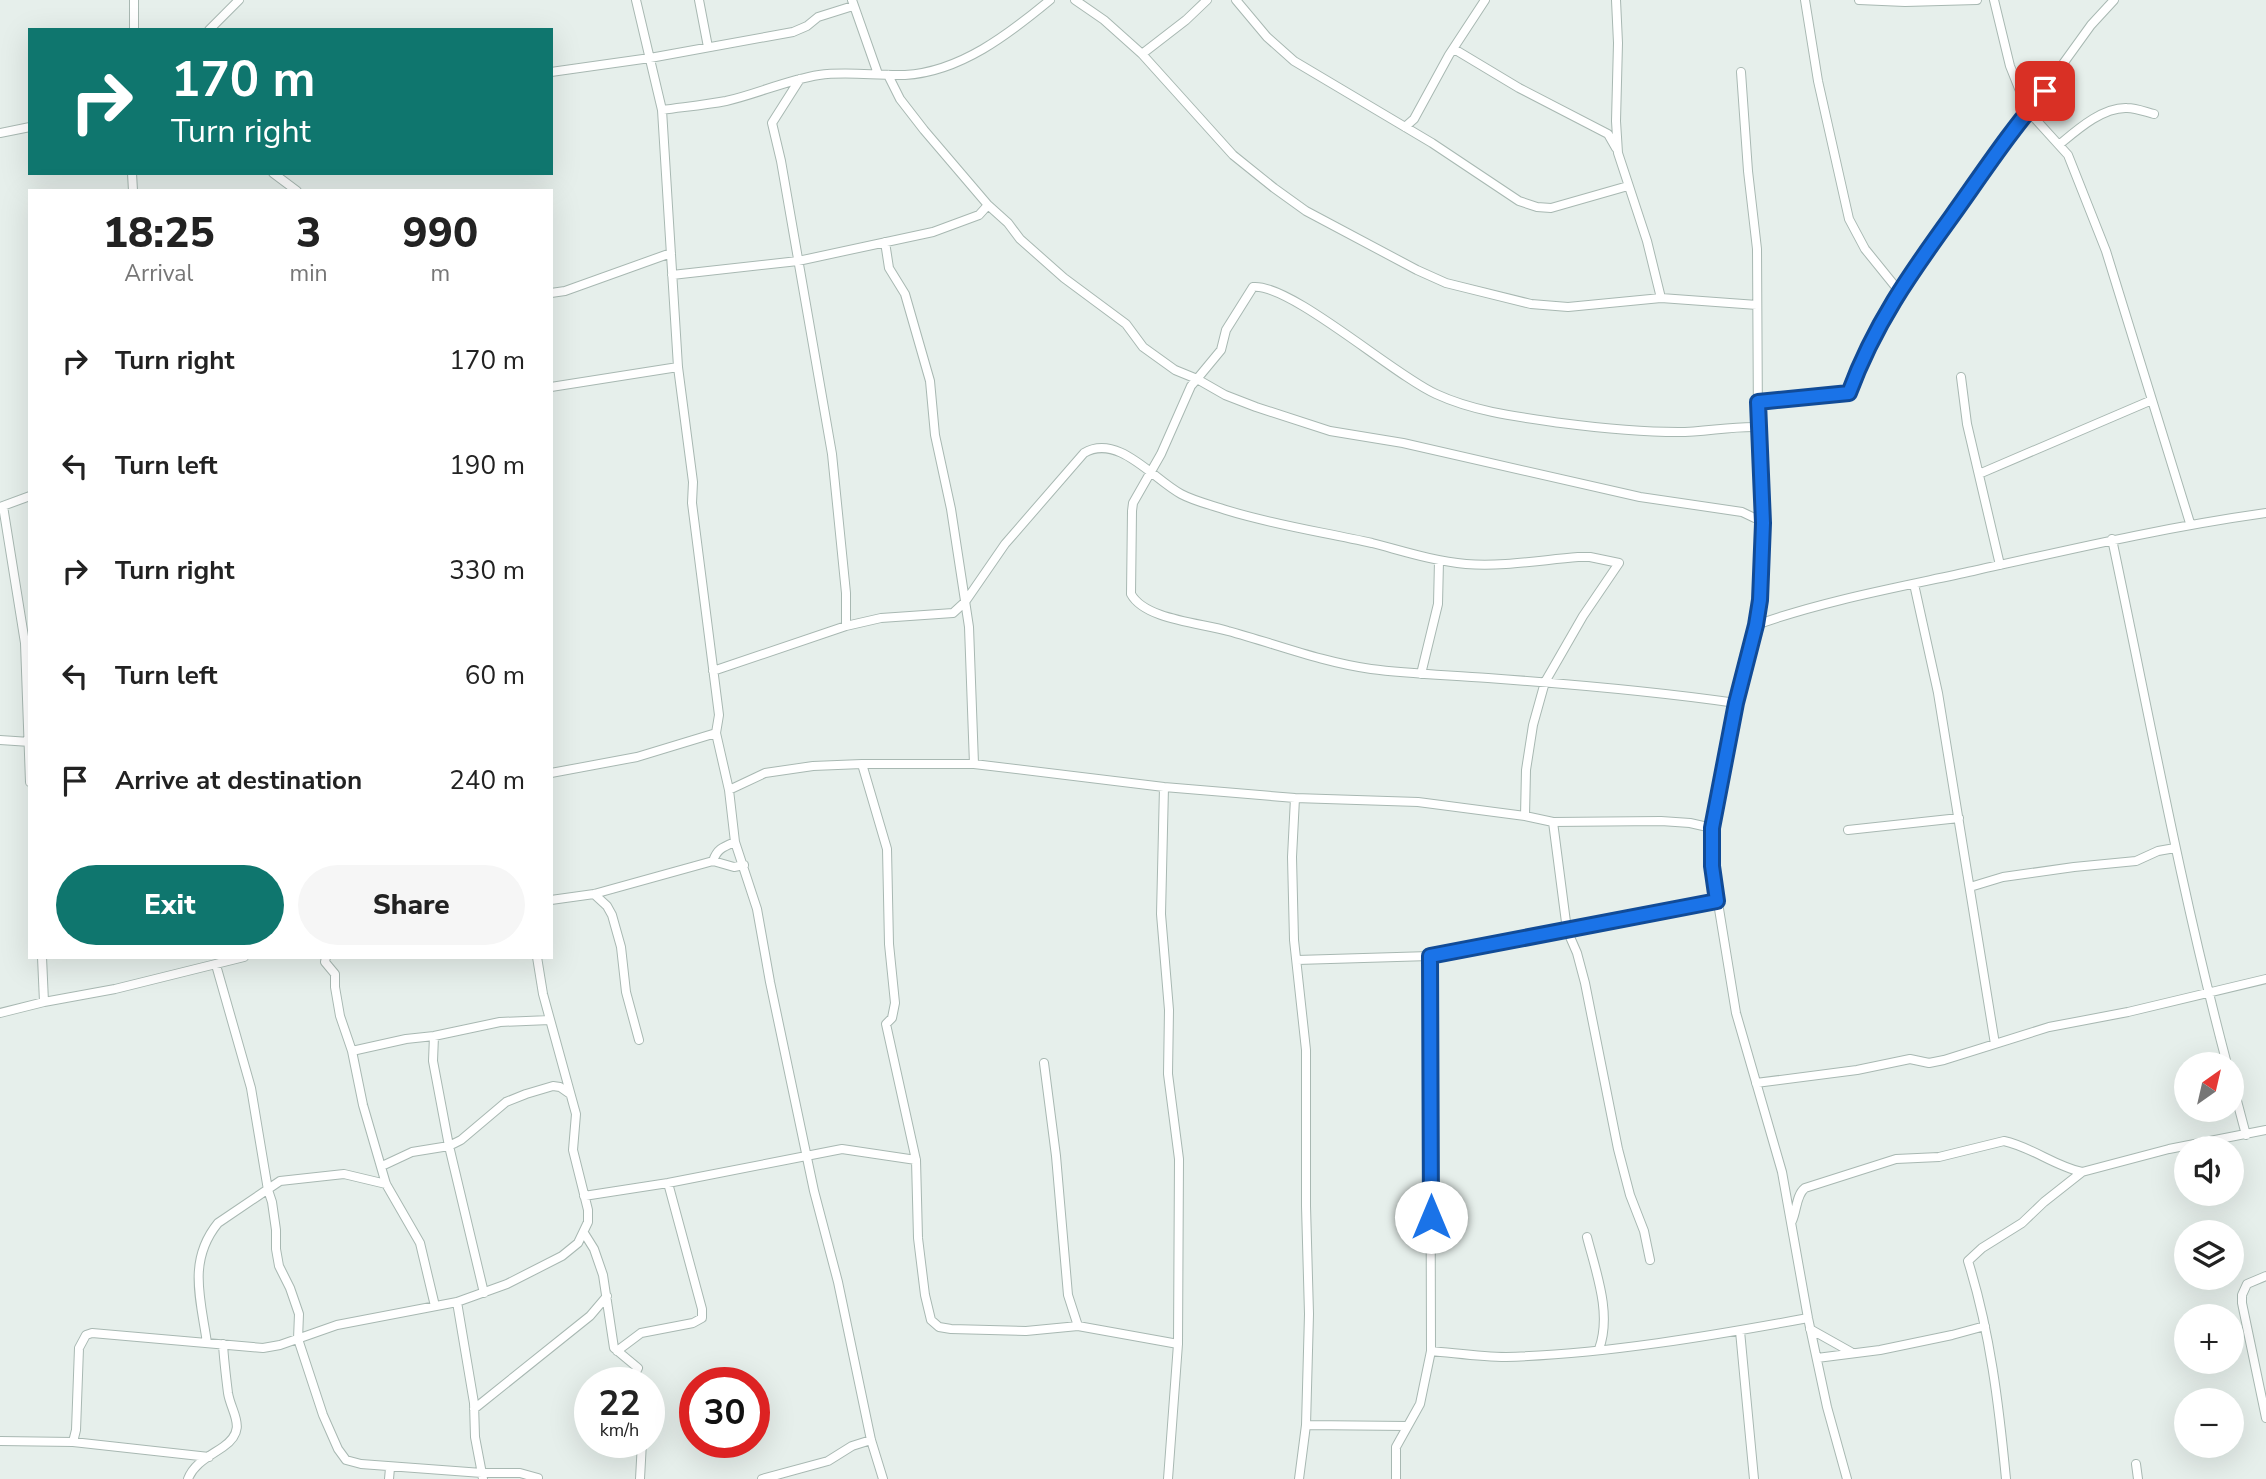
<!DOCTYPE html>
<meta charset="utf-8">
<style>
:root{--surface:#fff;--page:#f6f6f6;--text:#222;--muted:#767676;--accent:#0f766e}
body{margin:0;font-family:"Nunito Sans",sans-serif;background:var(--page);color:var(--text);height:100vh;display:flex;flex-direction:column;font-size:26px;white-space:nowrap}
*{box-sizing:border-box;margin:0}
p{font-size:23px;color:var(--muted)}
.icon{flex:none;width:38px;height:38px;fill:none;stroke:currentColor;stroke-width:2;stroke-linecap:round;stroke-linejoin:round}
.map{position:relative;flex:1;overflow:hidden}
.details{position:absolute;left:28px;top:189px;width:525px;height:770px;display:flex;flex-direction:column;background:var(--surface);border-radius:0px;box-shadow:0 7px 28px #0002}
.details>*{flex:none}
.hud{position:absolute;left:28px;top:28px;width:525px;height:147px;border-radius:0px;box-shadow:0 7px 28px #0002;background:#0f766e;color:#fff;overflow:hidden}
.needle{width:46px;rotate:34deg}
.controls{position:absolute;left:2174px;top:1052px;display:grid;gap:14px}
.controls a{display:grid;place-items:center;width:70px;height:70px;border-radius:50%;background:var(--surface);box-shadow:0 7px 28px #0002;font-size:35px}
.speed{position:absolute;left:574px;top:1367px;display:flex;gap:14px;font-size:35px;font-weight:700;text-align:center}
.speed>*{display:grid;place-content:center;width:91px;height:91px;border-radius:50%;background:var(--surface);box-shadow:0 7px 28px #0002;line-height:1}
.speed small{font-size:18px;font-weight:400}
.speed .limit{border:10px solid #d22;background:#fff;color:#111}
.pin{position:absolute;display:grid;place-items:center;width:60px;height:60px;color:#fff;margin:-30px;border-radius:14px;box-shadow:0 4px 10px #0006}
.me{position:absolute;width:77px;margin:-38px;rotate:0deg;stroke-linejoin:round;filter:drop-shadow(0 0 5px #0008)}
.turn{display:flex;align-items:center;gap:24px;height:147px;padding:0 28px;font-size:32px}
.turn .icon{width:91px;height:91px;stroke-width:2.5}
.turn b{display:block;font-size:49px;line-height:60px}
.eta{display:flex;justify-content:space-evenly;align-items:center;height:119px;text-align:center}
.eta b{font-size:42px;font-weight:800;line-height:49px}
.button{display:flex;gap:14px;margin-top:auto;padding:14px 28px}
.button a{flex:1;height:80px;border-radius:42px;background:var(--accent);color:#fff;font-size:28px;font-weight:800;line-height:80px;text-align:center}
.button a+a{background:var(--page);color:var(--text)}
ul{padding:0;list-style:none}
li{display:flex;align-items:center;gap:21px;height:105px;padding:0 28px}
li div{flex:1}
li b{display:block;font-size:26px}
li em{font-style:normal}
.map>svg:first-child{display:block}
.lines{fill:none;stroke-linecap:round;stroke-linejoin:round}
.street-casing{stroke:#a8b8b2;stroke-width:10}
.street{stroke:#fff;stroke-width:8}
.route-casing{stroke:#114b97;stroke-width:18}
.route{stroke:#1a73e8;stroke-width:12}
</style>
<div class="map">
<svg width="2266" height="1479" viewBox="0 0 2266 1479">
<rect width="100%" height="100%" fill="#e6efeb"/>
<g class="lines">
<defs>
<path id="street" d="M134 0V30
M636 0 662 110 678 367 693 482 692 503 719 715 716 733 729 790 735 842 757 909 770 982 814 1191 838 1282 871 1440 883 1479
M699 0 708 47
M852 0 878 74
M1075 0 1104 20 1142 54 1233 155 1274 188 1306 211 1417 270 1446 283 1531 304 1568 307 1661 298 1757 305
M1236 0 1267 37 1294 61 1432 143 1519 201 1537 207 1551 208 1628 186
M1616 0 1618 43 1616 121 1618 153 1647 241 1661 298
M1805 0 1818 81 1849 219 1865 249 1899 291
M1859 0 1905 2 1977 0
M1994 0 2010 66 2028 111 2068 155 2106 251 2190 523
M209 30 239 0
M1454 49 1519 88 1608 134 1616 148
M1142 54 1186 20 1207 0
M551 72 650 58 793 32 807 26 818 17 853 6
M1741 72 1748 171 1757 249 1758 427 1763 522 1760 600 1756 625 1736 703 1712 828V866L1736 1013 1782 1172 1808 1318 1827 1407 1847 1479
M888 75 900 99 924 130 988 205 1008 223 1020 239 1064 278 1126 324 1143 347 1175 370 1197 379 1221 350 1226 330 1253 287C1290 283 1395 376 1436 394 1475 412 1519 417 1561 423 1600 428 1638 432 1678 432 1705 432 1731 426 1758 427
M800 79 772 123 781 161 832 454 846 593V626
M662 110C683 107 705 105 726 101 757 94 787 80 819 75 848 71 876 76 905 75 960 72 1009 34 1050 0
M1405 127 1414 119 1449 55 1485 0
M0 133 30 127
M2060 144C2078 129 2103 107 2127 108 2136 108 2146 112 2154 114
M132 173 133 191
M273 173 297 191
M885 242 889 268 905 294 930 381 935 435 951 509 969 627 974 764
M672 275 798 261 933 232 979 215 988 205
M551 293 565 291 671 253
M1961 377 1967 424 2000 565
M551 387 678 367
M1758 402 1849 393 1862 358 1899 291 2091 25 2114 0
M1979 474 2152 400
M3 506 25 643 30 782
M0 507 30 496
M2112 539C2149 714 2181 891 2227 1064
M1914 584 1938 693 1995 1044
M1756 625C1826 600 1900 587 1973 571 2072 549 2166 527 2266 513
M713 671 846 626 881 618 953 613 965 602 1005 544 1084 453C1118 433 1153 479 1181 494 1194 501 1211 505 1226 510 1274 525 1323 532 1372 543 1403 551 1433 561 1466 564 1502 567 1541 560 1578 557H1590L1619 563 1583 616 1545 682 1533 725 1526 770 1525 816
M1421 674 1438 604 1439 561
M1736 703C1654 691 1570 684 1488 678 1449 675 1410 674 1371 669 1321 662 1276 644 1228 631 1202 623 1145 620 1131 594L1132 511 1133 503 1161 454 1191 386 1197 379 1225 395 1256 407 1330 431 1403 443 1640 497 1742 512 1763 522
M0 740 30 742
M862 764 887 849 889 944 895 1003 892 1018 886 1024 916 1160 918 1238 925 1295 931 1320 939 1327 951 1329 1026 1331 1078 1326 1178 1344
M551 773 637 757 716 733
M1164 787 1161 914 1169 1010 1168 1074 1179 1159 1178 1344 1168 1479
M729 790 765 773 813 766 862 764H974L1164 787 1295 798 1418 802 1525 816 1553 822 1661 821 1690 823 1712 828
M1295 798 1292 857 1294 940 1306 1050V1206L1309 1314 1306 1425 1299 1479
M1553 822 1567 930 1577 953 1585 983 1618 1149 1630 1195 1644 1231 1650 1260
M1848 830 1959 818
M713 861C717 849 723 847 735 842
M1970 887 2003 877 2074 867 2136 861 2158 851 2175 848
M594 894 607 906 612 915 621 947 626 992 639 1040
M551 900 594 894 713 861 734 867 744 865
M42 957 44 1002
M326 957 325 962 335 974V987L340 1016 352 1051 363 1105 386 1184 420 1243 435 1306
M1297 960 1430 956 1717 901
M216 965 251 1088 268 1190 272 1202 276 1230V1249L279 1266 290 1288 299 1314 298 1339 323 1415 338 1449 346 1460 361 1464 482 1473H520L538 1478
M0 1013 44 1002 115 989 244 957
M434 1036 433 1061 449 1146 484 1293
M352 1051 406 1039 434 1036 500 1022 550 1020
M1044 1063 1056 1156 1068 1295 1078 1326
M2231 1078 2246 1135
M1756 1083 1857 1070 1910 1059 1929 1063 1944 1060 2049 1027 2128 1012 2266 979
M382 1166 412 1152 449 1146 461 1140 506 1102 526 1094 553 1086 560 1087 570 1094
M584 1196 668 1183 842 1149 916 1160
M1792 1221C1797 1210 1796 1195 1805 1188L1896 1159 1939 1157 2004 1141C2032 1147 2054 1166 2082 1172
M584 1233 594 1249 603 1275 614 1348 638 1368 631 1382
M1587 1237C1596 1272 1612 1314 1599 1349
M2266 1276 2247 1284 2242 1295V1303L2266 1418
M457 1302 474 1403 475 1437 483 1479
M1810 1329 1851 1352
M1740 1331 1754 1479
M207 1343C201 1300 187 1261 218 1223L280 1181 344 1174 386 1184
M617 1351 641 1333 693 1323 702 1318V1309L668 1183
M1431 1351C1455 1353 1481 1357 1506 1357 1605 1354 1711 1336 1808 1318
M1817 1358 1880 1350 1952 1335 1985 1326
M474 1409 590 1316 607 1296
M1306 1425 1407 1426
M0 1441 73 1442 76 1430 79 1348 86 1335 92 1333 263 1348 280 1345 337 1325 457 1302 507 1284 562 1256 578 1243 588 1222V1210L573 1150 576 1114 543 994 537 957
M73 1442 209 1457
M2136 1464 2138 1479
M188 1479C194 1463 210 1456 223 1447 249 1429 231 1413 228 1393 226 1377 224 1361 223 1344
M389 1479 390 1468
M640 1479 642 1442
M762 1479 828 1461 852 1446 871 1440
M1396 1479V1447L1420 1404 1431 1351 1430 956
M2006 1479C1999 1406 1990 1331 1968 1261L1982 1248 2022 1223 2044 1202 2082 1172 2169 1149 2266 1130"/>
</defs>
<use href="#street" class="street-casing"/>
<use href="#street" class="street"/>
</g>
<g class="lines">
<defs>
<path id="route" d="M1431 1217 1430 956 1717 901 1712 866V828L1736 703 1756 625 1760 600 1763 523 1758 402 1849 393C1874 325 1910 274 1952 216 1982 174 2011 130 2045 91"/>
</defs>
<use href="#route" class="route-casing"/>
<use href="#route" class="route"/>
</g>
</svg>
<div class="controls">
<a><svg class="needle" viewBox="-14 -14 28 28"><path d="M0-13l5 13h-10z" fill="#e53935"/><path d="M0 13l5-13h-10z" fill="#767676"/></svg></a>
<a><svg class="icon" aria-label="sound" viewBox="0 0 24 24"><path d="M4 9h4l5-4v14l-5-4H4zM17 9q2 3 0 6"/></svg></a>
<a><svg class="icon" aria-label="layers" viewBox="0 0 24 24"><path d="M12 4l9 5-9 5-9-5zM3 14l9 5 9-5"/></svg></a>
<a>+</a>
<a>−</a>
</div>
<div class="speed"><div>22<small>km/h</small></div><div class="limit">30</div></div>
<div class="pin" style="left:2045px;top:91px;background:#d93025"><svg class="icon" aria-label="arrive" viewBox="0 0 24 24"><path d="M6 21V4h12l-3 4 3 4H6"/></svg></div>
<svg class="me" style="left:1431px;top:1217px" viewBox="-20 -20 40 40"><circle r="19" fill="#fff"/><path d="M0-13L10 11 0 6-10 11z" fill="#1a73e8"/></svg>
<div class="hud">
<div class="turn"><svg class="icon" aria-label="right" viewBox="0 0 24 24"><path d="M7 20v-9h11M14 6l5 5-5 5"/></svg><div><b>170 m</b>Turn right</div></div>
</div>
<section class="details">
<div class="eta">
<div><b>18:25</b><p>Arrival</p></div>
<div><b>3</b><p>min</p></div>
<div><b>990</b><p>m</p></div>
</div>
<ul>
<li><svg class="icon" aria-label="right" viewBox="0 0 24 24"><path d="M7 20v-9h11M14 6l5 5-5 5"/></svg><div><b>Turn right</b></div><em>170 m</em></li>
<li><svg class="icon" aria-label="left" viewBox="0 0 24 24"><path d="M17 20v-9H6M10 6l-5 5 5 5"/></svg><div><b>Turn left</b></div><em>190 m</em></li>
<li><svg class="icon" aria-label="right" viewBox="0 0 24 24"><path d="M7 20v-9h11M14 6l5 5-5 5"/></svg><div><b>Turn right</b></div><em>330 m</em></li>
<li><svg class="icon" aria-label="left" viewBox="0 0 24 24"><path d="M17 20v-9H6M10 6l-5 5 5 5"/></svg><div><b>Turn left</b></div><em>60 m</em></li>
<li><svg class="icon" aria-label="arrive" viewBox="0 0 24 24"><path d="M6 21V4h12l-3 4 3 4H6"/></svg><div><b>Arrive at destination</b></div><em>240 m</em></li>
</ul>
<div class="button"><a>Exit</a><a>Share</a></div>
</section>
</div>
